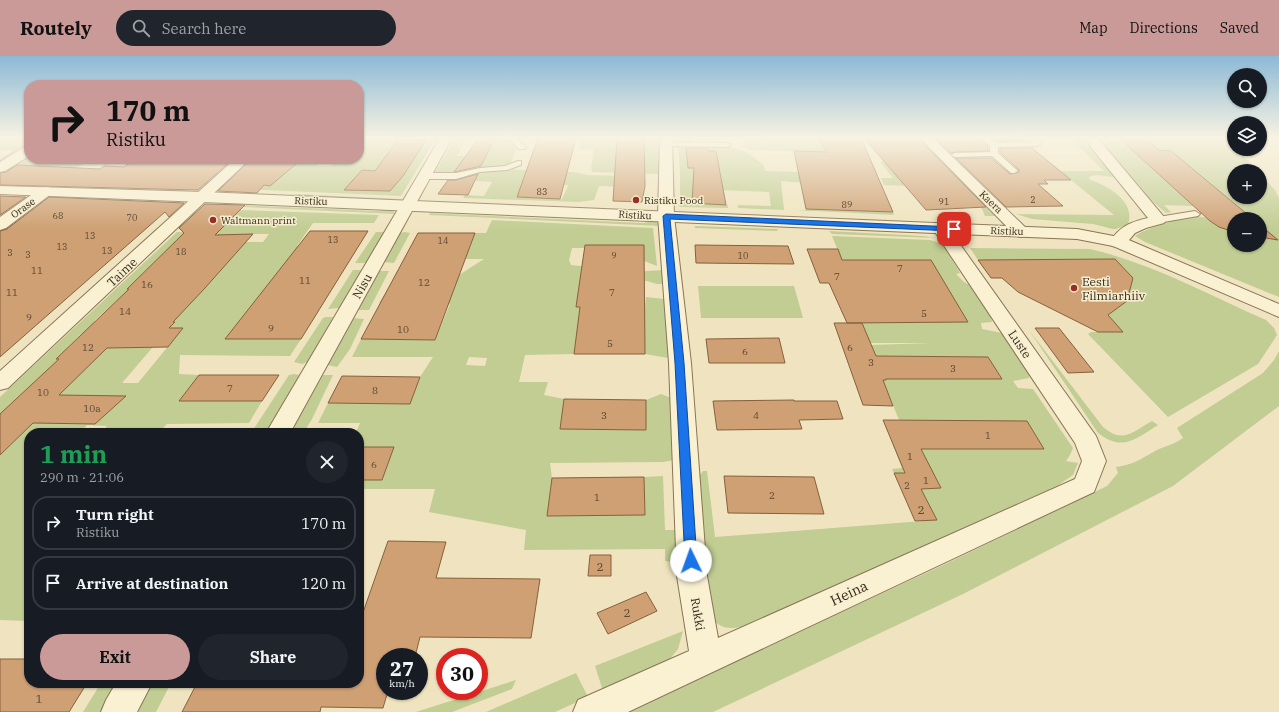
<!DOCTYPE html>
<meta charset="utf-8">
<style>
:root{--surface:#171b24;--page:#20242c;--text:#f1f3f6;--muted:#9ea1a6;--line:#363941;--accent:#c99a98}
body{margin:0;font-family:"IBM Plex Serif",serif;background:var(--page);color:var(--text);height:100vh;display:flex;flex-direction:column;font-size:15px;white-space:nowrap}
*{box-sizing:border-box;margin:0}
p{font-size:13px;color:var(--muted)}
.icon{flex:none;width:22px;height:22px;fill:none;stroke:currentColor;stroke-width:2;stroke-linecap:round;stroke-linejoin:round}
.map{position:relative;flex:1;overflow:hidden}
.panel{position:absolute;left:24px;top:372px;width:340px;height:260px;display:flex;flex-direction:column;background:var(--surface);border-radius:16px;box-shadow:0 1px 3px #0004}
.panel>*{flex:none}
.hud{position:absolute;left:24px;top:24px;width:340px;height:84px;border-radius:16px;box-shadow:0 1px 3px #0004;background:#c99a98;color:#111;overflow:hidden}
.fabs{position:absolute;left:1227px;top:12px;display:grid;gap:8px}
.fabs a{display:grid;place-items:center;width:40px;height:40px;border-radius:50%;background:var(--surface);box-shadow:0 1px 3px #0004;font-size:20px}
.speed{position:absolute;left:376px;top:592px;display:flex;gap:8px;font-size:20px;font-weight:700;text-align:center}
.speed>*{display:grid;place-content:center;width:52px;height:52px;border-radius:50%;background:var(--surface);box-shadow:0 1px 3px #0004;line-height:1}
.speed small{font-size:10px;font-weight:400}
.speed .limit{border:6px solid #d22;background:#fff;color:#111}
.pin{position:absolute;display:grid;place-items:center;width:34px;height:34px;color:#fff;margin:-17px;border-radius:8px;box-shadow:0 2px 6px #0006}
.me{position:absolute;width:44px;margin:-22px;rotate:357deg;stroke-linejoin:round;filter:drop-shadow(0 0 3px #0008)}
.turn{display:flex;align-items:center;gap:14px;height:84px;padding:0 16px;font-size:18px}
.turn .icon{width:52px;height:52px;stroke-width:2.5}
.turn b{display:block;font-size:28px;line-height:34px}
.round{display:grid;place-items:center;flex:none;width:42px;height:42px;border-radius:21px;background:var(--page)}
.head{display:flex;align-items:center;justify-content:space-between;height:68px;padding:0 16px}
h1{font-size:24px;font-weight:700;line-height:30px;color:#1e9e55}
.cta{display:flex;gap:8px;margin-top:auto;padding:8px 16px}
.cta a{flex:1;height:46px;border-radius:24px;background:var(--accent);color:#111;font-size:16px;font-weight:700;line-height:46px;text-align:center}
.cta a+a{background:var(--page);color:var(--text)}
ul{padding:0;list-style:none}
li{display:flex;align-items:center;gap:12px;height:54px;margin:0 8px 6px;padding:0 8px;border:2px solid var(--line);border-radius:16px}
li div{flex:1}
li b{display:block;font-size:15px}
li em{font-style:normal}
header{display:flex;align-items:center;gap:24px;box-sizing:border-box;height:56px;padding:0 20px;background:var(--accent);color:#111}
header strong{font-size:19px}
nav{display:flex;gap:22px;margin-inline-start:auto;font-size:14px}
.search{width:280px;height:36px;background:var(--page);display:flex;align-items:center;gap:10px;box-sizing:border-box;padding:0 14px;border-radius:22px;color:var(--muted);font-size:15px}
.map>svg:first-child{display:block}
.green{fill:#c1cd93;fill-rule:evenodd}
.building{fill:#cea074;stroke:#87603c}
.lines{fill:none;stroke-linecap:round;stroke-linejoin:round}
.service-casing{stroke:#887557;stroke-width:2}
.minor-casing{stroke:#887557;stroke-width:2}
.tertiary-casing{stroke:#887557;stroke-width:2}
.service{fill:#faf1d2;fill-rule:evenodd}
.minor{fill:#faf1d2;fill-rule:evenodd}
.tertiary{fill:#faf1d2;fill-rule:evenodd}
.route{fill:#1a73e8;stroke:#114b97}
.poi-dot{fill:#982e25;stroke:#f6eecf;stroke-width:1.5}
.labels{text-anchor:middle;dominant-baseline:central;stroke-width:3;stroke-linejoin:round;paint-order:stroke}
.far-number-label{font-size:9px;fill:#5d4832}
.far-poi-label{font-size:10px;fill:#372b1c;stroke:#f6eecf;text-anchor:start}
.far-street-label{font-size:10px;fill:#372b1c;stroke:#f6eecf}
.number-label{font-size:10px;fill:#5d4832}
.street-label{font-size:12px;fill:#372b1c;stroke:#f6eecf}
.poi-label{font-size:12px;fill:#372b1c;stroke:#f6eecf;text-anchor:start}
.near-number-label{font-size:12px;fill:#5d4832}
.near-street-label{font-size:14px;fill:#372b1c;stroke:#f6eecf}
</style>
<header>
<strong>Routely</strong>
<div class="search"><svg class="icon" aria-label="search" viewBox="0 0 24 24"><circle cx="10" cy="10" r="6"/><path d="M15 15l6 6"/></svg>Search here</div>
<nav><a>Map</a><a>Directions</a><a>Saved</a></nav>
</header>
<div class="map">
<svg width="1279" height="656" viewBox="0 0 1279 656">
<rect width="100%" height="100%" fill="#efe4bf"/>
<path class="green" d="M0 82H29V88L0 107V103L14 94H0Z
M359 82H436L401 140 221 132 253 103H263L258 108 276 109 282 103H323L317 110H331L337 103H359ZM398 83 426 84 415 100H387ZM247 117 283 118V119L270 130 236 128ZM357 120 401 122 390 135 344 134Z
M455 82H504L510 83 517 91 510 109 484 112 458 117 434 118ZM465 84H493L486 100H457Z
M578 82H617V85H646V82H658L659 102H655V103H659V118L592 116 591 112 594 94 579 93 581 84H578ZM616 95H644L645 112H615Z
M747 82H818L826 96 751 94 738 89H743Z
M1070 82 1086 83C1091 89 1092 94 1096 100 1101 108 1109 113 1116 119L1113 121 1096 119 1089 121 1090 124C1108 129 1136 146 1128 168L1116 173H1113L1093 168 1032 163 1016 158 1114 159 1060 115H1104Z
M1144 82H1226L1234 90V93H1237L1258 115H1234V141H1260V118L1275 134 1279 142V241L1145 186 1135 180C1146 172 1194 156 1206 162 1208 163 1209 165 1211 166 1218 171 1226 173 1234 176V189H1260V176L1262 173 1260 163H1253L1171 95 1132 93 1193 150 1164 149 1171 156 1166 157 1136 131 1125 118 1127 116 1117 104 1108 100 1102 87 1115 86 1120 83 1127 89 1153 90Z
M678 90C700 91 729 86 749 98 754 101 759 106 764 109L765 115 831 117 805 127 781 125 784 154 738 152V149L771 150 769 136 693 133 692 147 728 149V152L680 151 677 148 680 147V117ZM686 95H715L719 112H688Z
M29 100V103H97L75 112 29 110 0 118Z
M933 100H939L996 160H985L982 153Z
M880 106H901L963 137 913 139 905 130 884 129 881 122H893Z
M505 113 573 116 588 119 627 120 626 131 599 130 594 144 578 146 463 142 465 139 484 140 492 126 462 124 471 118ZM523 127 567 129 568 130 562 143 516 141Z
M70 129 190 134 186 136 66 131Z
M295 138 402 143 398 145 291 141Z
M212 148 377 155 388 153 393 155 395 158 203 149Z
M213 153 379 159 374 167H313L297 190H358L354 198H298L257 243 225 283H301L290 300 180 299 179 318 199 319 179 345H262L249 367 167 368 158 377H101L107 370 87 369 80 377H29V565L0 564V399L29 370H0V341L177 176 217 177ZM251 178H269L263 186H245ZM146 214H176L158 233H127ZM117 244H154L132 266 94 265ZM169 272H183L138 327H122L153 291H144ZM81 278 119 279 96 303H57ZM76 359 94 360 87 368H68Z
M806 153 893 156 894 159 795 154 805 155Z
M430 157 643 167 652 165 660 167 661 170 429 159Z
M492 164 653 172 657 210 644 205V189H585L584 192H572L569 204 571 209 631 216 663 214 665 228H657L647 225 581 223 576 250 645 251 646 241 664 243 668 302 645 298 644 277 577 276 574 298 525 299 519 326H548L544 339 564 343 560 373 646 374V344L661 338 671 342 675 404 663 406 550 407 552 422 547 460 645 459 644 421 663 420 665 474H680L681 507 665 505V493L524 494 526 474 429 456 435 433H359V424H382L394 391H359V377H356L360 367H318L328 347 410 348 420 321 433 301H352L361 283 435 284 450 248 379 247 388 233H454L459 219 484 203H404L410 192H470L475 177H486ZM469 301 487 302 485 310 466 309Z
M695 170 778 173 777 175 695 172Z
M829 175 923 180 936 182 832 178Z
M376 176H385L366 207H355Z
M405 176 410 177 394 207 384 206 400 177Z
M832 180 930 184 943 188 960 217 956 218 964 226 970 229 991 261 992 266 981 267 982 273 1002 277 1030 318 1029 322 1013 325 1018 332 1033 333 1073 392 1070 399 1066 405 1078 407 1073 419 1057 430 750 570C732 572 722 576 710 560L699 420 703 415H707L715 481 936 464 926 442 921 440 910 417H894L892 413 902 412 893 389H909L883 324H886L871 289 932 287H870L850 246 843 207ZM956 247 968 266H891ZM905 300 988 301 1002 323H915ZM934 365H1027L1044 393H947Z
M970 192 1090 193C1151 207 1209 239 1266 264L1274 272 1277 279 1258 308 1168 361 1088 278 1091 276H1122L1105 255 1115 253 1127 245 1129 235 1122 223H1134L1115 203 978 204Z
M353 214H362L339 252 328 253Z
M380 215H389L369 254H358Z
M698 230H794L803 262H701Z
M326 261H333L308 306 302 308 294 306 323 262Z
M354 262 364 263 350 293 337 311 328 309Z
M1029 274 1103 371C1123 388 1132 376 1152 365L1158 369C1136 383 1122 396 1098 377Z
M1279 295V350L1173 430 963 538 713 656H624L937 512 1107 430 1118 417 1116 411C1136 408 1140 403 1157 394 1166 390 1175 388 1183 382L1177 372 1263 317 1274 304Z
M294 318 300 319 267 375 264 377H251L289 319Z
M323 319H333L312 363 304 376H291Z
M683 575 678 593 665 609 604 638 595 610Z
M576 617 588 641 555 656H486Z
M516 624 512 633 452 656H416Z
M101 627H119L102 656H83Z
M152 627H171L156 656H136Z"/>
<path class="building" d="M479 82H495L481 110 454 116Z
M538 82H576L560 143 517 141Z
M617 82H644L645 130 642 146 613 145Z
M818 82H861L893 156 806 153 794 95 827 96Z
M864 82H918L986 151 926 154Z
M935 82H980L988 91V95L955 96 951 97Z
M992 82H1021L1024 85H997Z
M1119 82H1144L1159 94 1171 95 1253 163H1234V176L1219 171 1210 165Z
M398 84H426L403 120 390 135 344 134 362 114 375 115Z
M686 92H707L708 95H716L726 149 692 147 694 112H688Z
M1000 92H1032L1071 124H1044L1048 128H1038L1063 150 1006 151 956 102H991L1010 118 1019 116V114L1000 96Z
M135 103H233L198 134 0 129V117L6 116 17 109 100 113 104 110 124 111Z
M251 103H302L270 130 264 129 257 137 218 135Z
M478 118 468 139 438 138 448 124H456Z
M0 140 26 141 0 159Z
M49 141 184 147 169 161 165 156 0 301V175L7 173Z
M205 148 245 149 215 179 253 178 205 232 173 266H175L169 272H183L168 291 107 292 59 339 126 340 95 368 33 367 0 399V358L59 303H56L129 233H127L184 177 179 172Z
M1260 169 1278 184 1260 181Z
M310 175H368L301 283H225Z
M418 177H475L435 284 361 283Z
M585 189H644L645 298H574L580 251H576Z
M695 189 788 190 794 208 696 207Z
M807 193H838L842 204H931L968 266 847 267 829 227H820Z
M1115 203 1133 222 1127 245 1108 259 1123 276H1098L1018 236 1002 222H991L978 204Z
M834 267H862L876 300 988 301 1002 323H886V324H883L893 350 863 349Z
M1035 272H1059L1094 316 1068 317Z
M779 282 785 307H709L706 283Z
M199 319H279L262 345H179Z
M342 320 420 321 410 348 328 347Z
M564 343 646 344V374L560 373Z
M794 344V345H837L843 363 799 364 802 373 717 374 713 345Z
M883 364 1027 365 1044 393H921L941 432 921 433 937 464 915 465 894 417H905Z
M359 391H394L382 424H359Z
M724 420 814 421 824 458 728 457Z
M644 421 645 459 547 460 552 422Z
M388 485 446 486 436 522 540 523 531 582 420 581 415 601H385V635H388L383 652 321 651 320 656H182L197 627H244L242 631H283L285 627H359V568Z
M590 499H611V520H588Z
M646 536 657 555 608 578 597 557Z
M0 603H29V627H87L69 656H0Z"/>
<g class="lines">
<defs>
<path id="service" d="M508 82H516L526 91 525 93H519Z
M981 82H990L996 87 1032 86 1031 82H1039L1041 88 1037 90 998 91V97L1018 115 1014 117H1011L992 100 955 101 951 99 955 97 990 96V90Z
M663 86 727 87 731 89 727 91 666 90H663Z
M518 105H521V109L507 114 480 116 456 123H424L420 120 424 117H456L480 112 505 110Z
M1195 155 1200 158 1198 160 1158 167 1153 164 1158 161Z"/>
<path id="minor" d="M440 82H452L290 377H266Z
M660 82H672L674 160 691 307 707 520 718 582 1075 423 1082 405 1075 387 933 173 935 170 941 168 947 170 1096 380 1106 405 1094 436 628 656H573L578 644 689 595 677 520 669 307 658 160Z
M920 82H933L1027 173 1029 176 1027 179 1021 181 1015 179Z
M1087 82H1099L1101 86 1164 161 1166 164 1164 167 1146 172 1135 177 1124 190 1118 191 1112 190 1110 186C1119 171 1130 166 1148 162L1090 90Z
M29 90V100L5 115 0 116V106L24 91Z
M235 103H250L8 332 0 334V315Z
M46 131 51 132 53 135 51 138 6 172 0 174V161L41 132Z
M116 627H152L137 656H101L106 644Z"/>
<path id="tertiary" d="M0 130 203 136 1077 173 1124 182 1279 248V261L1113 190 1077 183 203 146 0 138Z"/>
</defs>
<use href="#service" class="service-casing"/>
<use href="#minor" class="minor-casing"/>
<use href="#tertiary" class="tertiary-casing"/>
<use href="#service" class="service"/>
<use href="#minor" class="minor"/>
<use href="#tertiary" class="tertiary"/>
</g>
<linearGradient id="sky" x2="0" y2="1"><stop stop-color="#8cb9d6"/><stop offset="0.47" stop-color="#f8f3e2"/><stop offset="1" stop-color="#f8f3e2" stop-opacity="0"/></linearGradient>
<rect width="1279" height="174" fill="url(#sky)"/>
<path class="route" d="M666 158 954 171 957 173 954 175 670 163 684 307 697 505 695 508 691 510 687 508 685 505 675 307 663 160Z"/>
<g class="poi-dot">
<circle cx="636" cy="144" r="4"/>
<circle cx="213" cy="164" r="4"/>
<circle cx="1074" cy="232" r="4"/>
</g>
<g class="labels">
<g class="far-number-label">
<text x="542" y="135">83</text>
<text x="1033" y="143">2</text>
<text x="944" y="145">91</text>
<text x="847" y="148">89</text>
<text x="58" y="159">68</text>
<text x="132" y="161">70</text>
<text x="90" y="179">13</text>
<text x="333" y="183">13</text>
<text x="443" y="184">14</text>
<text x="62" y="190">13</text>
<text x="107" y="194">13</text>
<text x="181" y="195">18</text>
<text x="10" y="196">3</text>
<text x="28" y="198">3</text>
<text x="614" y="199">9</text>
<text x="743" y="199">10</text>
</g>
<g class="far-poi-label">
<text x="644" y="144">Ristiku Pood</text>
<text x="221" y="164">Waltmann print</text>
</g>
<g class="far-street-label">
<text transform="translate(311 145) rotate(2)">Ristiku</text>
<text transform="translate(991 146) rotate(44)">Kaera</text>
<text transform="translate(23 152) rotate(-36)">Orase</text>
<text transform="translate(635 159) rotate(3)">Ristiku</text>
<text transform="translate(1007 175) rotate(2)">Ristiku</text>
</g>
<g class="number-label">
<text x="900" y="212">7</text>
<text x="37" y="214">11</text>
<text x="837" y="220">7</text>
<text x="305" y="224">11</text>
<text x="424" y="226">12</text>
<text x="147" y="228">16</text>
<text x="12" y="236">11</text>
<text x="612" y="236">7</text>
<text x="125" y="255">14</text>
<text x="924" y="257">5</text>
<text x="29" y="261">9</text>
<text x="271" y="272">9</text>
<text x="403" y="273">10</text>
<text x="610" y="287">5</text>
<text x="88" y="291">12</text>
<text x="850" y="291">6</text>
<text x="745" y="295">6</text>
<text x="871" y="306">3</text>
<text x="953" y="312">3</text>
<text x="230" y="332">7</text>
<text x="375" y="334">8</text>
<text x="43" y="336">10</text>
<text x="92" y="352">10a</text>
<text x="604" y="359">3</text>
<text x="756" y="359">4</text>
<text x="988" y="379">1</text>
<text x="910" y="400">1</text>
<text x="374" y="408">6</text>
<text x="926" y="424">1</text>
<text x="907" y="429">2</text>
<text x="772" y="439">2</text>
<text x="597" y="441">1</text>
</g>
<g class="street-label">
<text transform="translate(122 216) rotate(-43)">Taime</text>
<text transform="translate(362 230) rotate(-60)">Nisu</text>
<text transform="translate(1020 288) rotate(56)">Luste</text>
<text transform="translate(698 558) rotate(80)">Rukki</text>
</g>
<g class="poi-label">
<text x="1082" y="225">Eesti<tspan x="1082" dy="14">Filmiarhiiv</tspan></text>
</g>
<g class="near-number-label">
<text x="921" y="453">2</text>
<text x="600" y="510">2</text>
<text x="627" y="556">2</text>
<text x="39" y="642">1</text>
</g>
<g class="near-street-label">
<text transform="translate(849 537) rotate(-25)">Heina</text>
</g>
</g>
</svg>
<div class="fabs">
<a><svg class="icon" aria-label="search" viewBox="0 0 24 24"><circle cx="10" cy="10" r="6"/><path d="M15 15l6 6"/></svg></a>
<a><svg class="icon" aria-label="layers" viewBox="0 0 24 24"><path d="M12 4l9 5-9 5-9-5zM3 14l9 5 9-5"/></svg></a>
<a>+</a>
<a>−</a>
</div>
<div class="speed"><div>27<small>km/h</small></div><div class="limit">30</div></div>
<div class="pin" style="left:954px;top:173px;background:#d93025"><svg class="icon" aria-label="arrive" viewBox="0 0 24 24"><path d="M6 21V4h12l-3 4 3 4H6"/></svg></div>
<svg class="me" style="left:691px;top:505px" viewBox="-20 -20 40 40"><circle r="19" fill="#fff"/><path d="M0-13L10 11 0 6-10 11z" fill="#1a73e8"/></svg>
<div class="hud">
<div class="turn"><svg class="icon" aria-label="right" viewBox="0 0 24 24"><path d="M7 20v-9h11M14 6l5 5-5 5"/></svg><div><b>170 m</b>Ristiku</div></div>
</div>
<section class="panel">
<div class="head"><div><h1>1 min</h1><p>290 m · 21:06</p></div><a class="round"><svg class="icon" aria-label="close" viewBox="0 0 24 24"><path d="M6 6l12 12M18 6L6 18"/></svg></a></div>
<ul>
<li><svg class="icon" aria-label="right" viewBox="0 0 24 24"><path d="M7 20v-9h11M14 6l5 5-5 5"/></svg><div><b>Turn right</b><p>Ristiku</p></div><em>170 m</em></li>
<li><svg class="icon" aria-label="arrive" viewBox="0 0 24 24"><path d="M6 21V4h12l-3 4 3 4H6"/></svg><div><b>Arrive at destination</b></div><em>120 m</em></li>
</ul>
<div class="cta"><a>Exit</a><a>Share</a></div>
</section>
</div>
